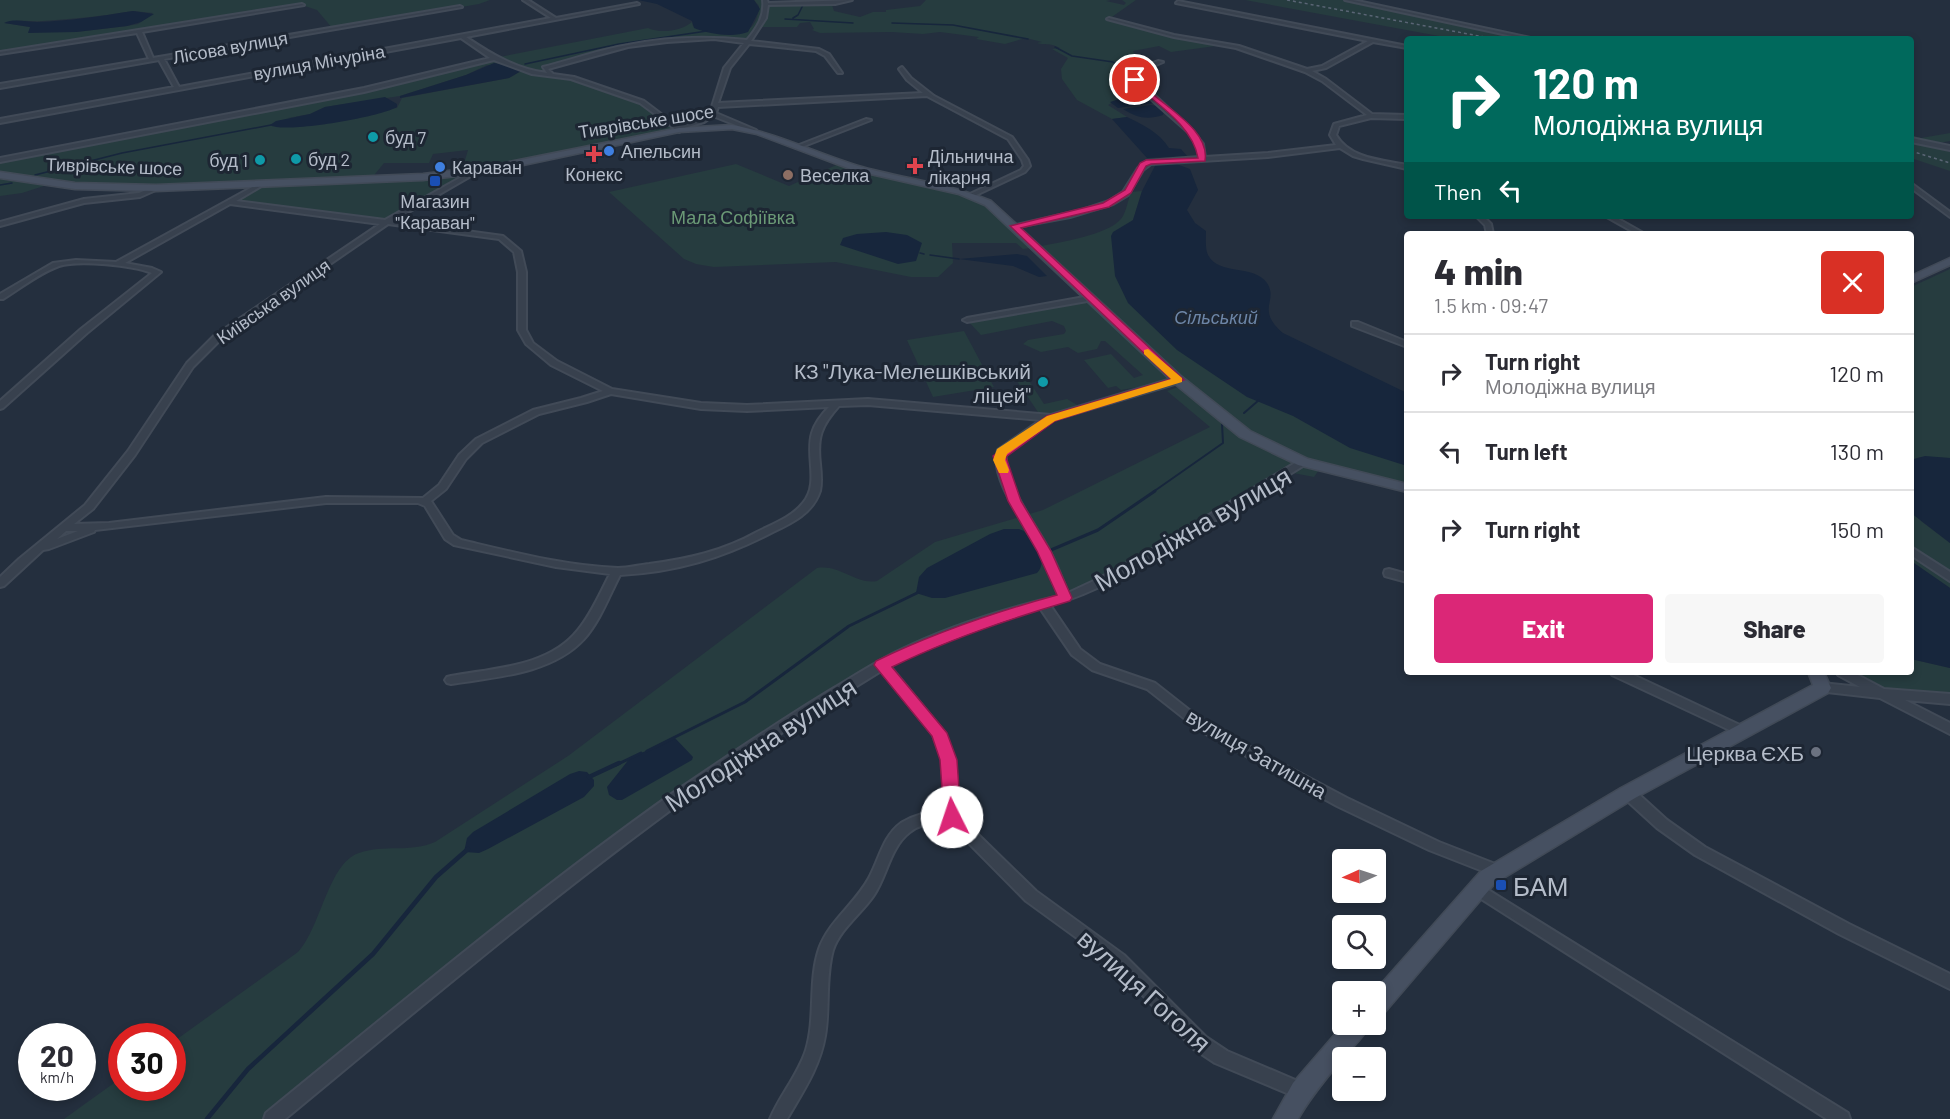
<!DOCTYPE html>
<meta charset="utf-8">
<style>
:root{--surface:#fff;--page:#f7f7f7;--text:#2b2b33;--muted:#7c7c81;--line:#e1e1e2;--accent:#db2777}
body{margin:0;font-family:Barlow,sans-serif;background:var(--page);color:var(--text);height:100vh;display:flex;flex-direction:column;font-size:22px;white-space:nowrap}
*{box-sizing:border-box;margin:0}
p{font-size:20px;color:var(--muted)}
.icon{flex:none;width:33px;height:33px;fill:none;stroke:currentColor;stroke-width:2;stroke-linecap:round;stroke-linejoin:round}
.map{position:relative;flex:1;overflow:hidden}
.sheet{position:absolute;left:1404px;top:231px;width:510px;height:444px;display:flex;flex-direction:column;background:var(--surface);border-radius:6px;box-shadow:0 3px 9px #0003}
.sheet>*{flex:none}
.banner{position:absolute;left:1404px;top:36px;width:510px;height:183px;border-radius:6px;box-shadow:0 3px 9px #0003;background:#00695c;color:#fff;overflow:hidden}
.needle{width:39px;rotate:267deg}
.buttons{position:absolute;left:1332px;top:849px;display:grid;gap:12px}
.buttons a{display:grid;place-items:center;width:54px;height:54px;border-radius:6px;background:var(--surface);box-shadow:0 3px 9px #0003;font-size:30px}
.speed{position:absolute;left:18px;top:1023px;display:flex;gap:12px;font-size:30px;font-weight:700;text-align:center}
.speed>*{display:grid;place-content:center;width:78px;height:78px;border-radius:50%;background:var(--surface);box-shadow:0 3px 9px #0003;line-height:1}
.speed small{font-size:15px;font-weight:400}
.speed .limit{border:9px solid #d22;background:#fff;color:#111}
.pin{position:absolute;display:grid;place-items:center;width:51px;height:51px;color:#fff;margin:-26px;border:3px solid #fff;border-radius:50%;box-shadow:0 2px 6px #0007}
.me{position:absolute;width:66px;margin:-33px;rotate:356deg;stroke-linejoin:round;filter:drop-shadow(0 0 4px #0008)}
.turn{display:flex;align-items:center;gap:21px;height:126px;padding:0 30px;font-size:27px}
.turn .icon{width:78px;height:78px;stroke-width:2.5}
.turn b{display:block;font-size:42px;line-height:51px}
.then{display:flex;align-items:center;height:57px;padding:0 30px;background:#0003;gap:12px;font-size:22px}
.round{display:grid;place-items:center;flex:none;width:63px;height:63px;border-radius:6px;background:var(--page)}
.summary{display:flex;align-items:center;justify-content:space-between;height:102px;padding:0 30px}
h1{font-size:36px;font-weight:800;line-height:45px}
.cta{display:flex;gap:12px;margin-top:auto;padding:12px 30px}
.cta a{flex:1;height:69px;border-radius:6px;background:var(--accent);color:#fff;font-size:24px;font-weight:800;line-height:69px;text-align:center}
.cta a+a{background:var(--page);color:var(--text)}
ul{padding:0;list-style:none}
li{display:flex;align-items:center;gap:18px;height:78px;padding:0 30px;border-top:2px solid var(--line)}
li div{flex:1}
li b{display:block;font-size:22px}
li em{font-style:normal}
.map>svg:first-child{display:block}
.green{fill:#263c3f;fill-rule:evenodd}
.water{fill:#17263c}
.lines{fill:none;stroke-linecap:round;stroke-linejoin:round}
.stream-far3{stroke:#17263c;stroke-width:1.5}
.stream-far2{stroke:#17263c;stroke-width:2}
.stream-far1{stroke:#17263c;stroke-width:3}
.stream{stroke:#17263c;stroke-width:4.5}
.street-casing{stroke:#414a57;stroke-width:4}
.secondary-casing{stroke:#414a57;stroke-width:3}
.street{fill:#38414e;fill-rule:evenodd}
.secondary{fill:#465061;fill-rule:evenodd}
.rail{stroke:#5a6575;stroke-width:1.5;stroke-dasharray:3 3;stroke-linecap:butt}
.route{fill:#db2777;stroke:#8e194d;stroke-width:1.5}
.slow{fill:#f59e0b}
.culture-dot{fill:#0f9aa8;stroke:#1d2633;stroke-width:2}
.shop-dot{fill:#3f7fe0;stroke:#1d2633;stroke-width:2}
.health-dot{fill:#e0444e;stroke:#1d2633;stroke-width:2}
.education-dot{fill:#8d6e63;stroke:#1d2633;stroke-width:2}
.transit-dot{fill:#1a4fb4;stroke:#1d2633;stroke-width:2}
.worship-dot{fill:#6b7280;stroke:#1d2633;stroke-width:2}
.labels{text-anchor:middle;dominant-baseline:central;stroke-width:6;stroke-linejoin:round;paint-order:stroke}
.far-street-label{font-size:18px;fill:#b4bcc9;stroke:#1d2633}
.far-poi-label{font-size:18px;fill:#b4bcc9;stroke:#1d2633;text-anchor:start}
.far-park-label{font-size:18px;fill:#6b9a76;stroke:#1d2633}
.far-water-label{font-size:18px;font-style:italic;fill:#6d86a8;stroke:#1d2633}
.poi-label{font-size:21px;fill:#b4bcc9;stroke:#1d2633;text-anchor:end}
.street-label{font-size:21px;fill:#b4bcc9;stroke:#1d2633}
.near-street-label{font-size:26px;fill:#b4bcc9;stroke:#1d2633}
.near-poi-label{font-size:26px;fill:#b4bcc9;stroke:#1d2633;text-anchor:start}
</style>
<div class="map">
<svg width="1950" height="1119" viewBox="0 0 1950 1119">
<rect width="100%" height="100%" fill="#242f3e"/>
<path class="green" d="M0 0H490L479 4 333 29 317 10 302 5 0 53ZM133 11 153 13 138 24 127 26 76 32H28L32 29 30 27 5 23C17 19 30 22 43 21 73 19 103 16 133 11Z
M754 0H765L767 4 829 3 832 5 834 11 860 17 873 12H886V10C898 9 908 7 920 6L926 0H1111L1106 1 1124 5 1126 3 1122 0H1136L1109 19 1174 36 1223 45 1171 52 1159 46 1133 51 1137 59 1134 80 1147 94 1118 97 1119 99 1108 105 1127 117 1112 119 1077 100 1062 79 1061 69 1068 58 1052 49 1060 48C1048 42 1047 46 1037 43L1042 42 1026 38 1005 44 976 39 979 37 940 32 923 34 892 32 820 33 812 30 814 29 810 22 800 23 797 27H758L749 43C680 30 611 50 545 68L551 75 564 76 647 104 677 128 503 163 463 167 468 150 433 154 429 163H384L371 179 474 172 387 222 229 202 259 186 156 188 50 184 22 193 0 196V160L365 91 438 72 430 70H454L494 58 648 28C661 34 681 31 692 22L693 26C718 36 757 45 759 6ZM487 65 521 71 509 78 402 98 397 108 288 118 310 114 325 107 400 96 466 75Z
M1245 0H1358L1543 39H1455Z
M1950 133V141L1932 144 1920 138 1912 140 1950 152V171L1911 158V135L1921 138Z
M841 163 948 188 988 203 1037 247C1059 242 1106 236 1121 219 1126 213 1128 200 1131 192L1142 191 1133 220 1127 229 1407 458V488L1321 467 1314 477 1288 472 1095 585 1028 607 896 657 665 806 272 1119H64L121 1078 122 1088H172L173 1042 298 952C321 928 328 863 359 853 384 844 411 853 435 842L568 756 817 568C840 564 856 585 877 581L935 542 1043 510 1210 427 1167 391 1184 385 1179 380 1121 390 1116 386 1108 388 1084 360 1111 354 1134 378 1143 375 1105 341H1101L1097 349 1078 353 1068 347 1041 352 1023 344 1028 340 1064 334 1066 331 1064 326 1052 321 981 335 967 320 1089 298 1037 247 1023 249 1016 243H952L953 263 938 277H911L836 262 714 267 696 264 684 259 609 192 736 164 789 186Z
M1950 269V458L1920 457 1911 460V287Z
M964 331 994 387 933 397 907 340Z
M1011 366 1020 367 1044 404 1067 399 1079 406 1051 415H1040L1012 374Z
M1911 507 1921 521 1950 543V588L1911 561Z
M1911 659 1950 668V699L1879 691 1842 672H1911Z"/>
<path class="water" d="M638 0H754L760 9 748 32C733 38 709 34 694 28L692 21 657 4Z
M133 11 154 14 141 22 127 26 76 32 28 33 30 27 4 23C14 18 26 22 37 22 69 21 101 16 133 11Z
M494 63 503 64 521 71 509 78 400 98V96L466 75Z
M1148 96 1154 103 1118 108 1110 102 1119 99Z
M385 97 397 104V107C381 117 283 134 270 125L276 121 310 114 325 107Z
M1151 105 1157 106 1164 112 1163 115C1147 120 1137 118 1123 109Z
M1127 117C1142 124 1160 133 1169 148L1181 149 1187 156 1147 158 1112 119Z
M1171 162 1190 169 1198 190 1187 210 1195 223 1206 231C1206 238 1205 249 1208 255 1219 276 1254 264 1267 283 1279 301 1255 309 1283 333L1407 393V466L1350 448 1293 416 1247 397 1177 350 1128 303 1115 276 1111 236 1113 232 1133 220 1142 191 1156 164Z
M886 232 907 235 922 243 916 261 898 264 840 245 843 238 857 234Z
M1017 254 1027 256 1047 276 1039 277 1013 266 959 259Z
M1925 456 1950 458V543L1911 513V460Z
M1004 529H1019L1024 531C1032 543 1050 559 1037 573L945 598H932L916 593 919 577 927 568 990 534Z
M1911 561 1950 588V668L1911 659Z
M675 738 693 757 692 760 622 800H617L609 795 607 787 630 758Z
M579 771 587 772 594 780V786L584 797 488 849 479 853 464 852 467 838 473 832 570 774Z"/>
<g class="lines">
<path class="stream-far3" d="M793 18 798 15 804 3
M785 19 853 23
M892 23 953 25 1028 39
M1055 47 1072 56 1113 62 1125 71
M525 64 619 44 707 31
M1124 81 1123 91 1129 99
M35 175 122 153 271 125
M0 185 12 183
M920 253 924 254
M930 255 959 259"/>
<path class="stream-far2" d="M1244 413 1259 400
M1153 492 1223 443 1222 424"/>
<path class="stream-far1" d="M1051 550 1098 530 1155 491
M647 751 745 702 849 626 917 593
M616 765 641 753"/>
<path class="stream" d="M589 777 619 763
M207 1119 248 1069 373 954 436 877 468 849"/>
<defs>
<path id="street" d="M523 0H528L556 18 637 3 639 4 466 37C491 54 516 69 547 73L543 67C571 60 599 50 628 45 667 37 707 36 747 40 757 28 765 16 763 0H767L768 3 852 0 835 4 768 5 766 18 751 41 819 49 829 54 842 73H838L825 56 816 51 749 44 730 68 718 103 923 93 907 80 899 69 902 67 911 78 934 96 1012 137 1028 160 1030 166 1025 172 974 196H970V194L1021 170 1024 166 1022 160 1008 139 927 96 718 107 716 113 756 130 751 131 713 116 704 122 681 129 682 130 679 132 640 103 571 79 532 74 494 60 364 92 0 162V158L364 88 490 58 461 38 0 123V119L174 87 159 60 0 88V84L149 59 137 33 0 54V52L302 4 304 5 142 32 153 58 460 6 462 7 164 59 179 87 551 18ZM714 39 744 43 724 68 710 113 700 120 677 126 644 101 574 77 553 74 548 69 628 47 667 42Z
M1345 0H1353L1535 39H1526Z
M1178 1 1407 46V48L1373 42 1326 68 1312 71 1326 79 1372 114 1407 115V119L1371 118 1339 126 1336 135C1350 159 1382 160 1407 165V169L1363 159 1353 156 1340 148 1268 157 1151 164 1143 170 1128 195 1113 204 1070 217 1012 228V226L1082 210 1109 201 1123 192 1138 168 1147 161 1199 157 1197 144 1188 132 1135 85 1132 80 1138 69 1158 61 1163 62 1142 71 1138 80 1192 130 1203 144 1205 157 1268 153 1336 145 1330 135 1334 124 1367 115 1322 81 1305 72 1236 48 1174 37 1107 19 1109 18 1174 35 1239 46 1307 69 1322 66 1368 41 1176 3Z
M866 119 871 120 799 148 794 147Z
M1911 138 1950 146V150L1911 142Z
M474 170 477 172 476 173 393 221 503 236 521 251 526 272V330L533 343 557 361 612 389 701 403 747 405 868 399 1051 415 1175 378H1181V382L1053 420 1006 453C1003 484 1035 523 1049 550 1057 564 1062 579 1068 593L1098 579 1156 547 1300 460H1306L1308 462 1306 464C1254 496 1203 529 1150 560 1117 578 1087 596 1050 605L1080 649 1100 664 1155 683 1207 724 1347 798 1439 842 1503 867 1505 871 1503 875 1498 877 1429 850 1337 806 1199 730 1147 689 1092 670 1072 655 1040 608C989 621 937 641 890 666L945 733 954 760 958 815 1036 891 1124 955 1206 1037 1227 1051 1307 1085 1309 1091 1307 1097 1301 1099 1215 1063 1194 1049 1114 965 1026 901 949 823C935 822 921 823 910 832 890 847 887 876 874 895 862 913 840 929 833 950 825 978 830 1008 825 1036 820 1067 802 1093 787 1119H770C780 1095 798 1075 806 1050 816 1017 808 982 819 949 829 921 855 904 869 878 879 860 883 836 901 823 914 815 930 811 945 811L942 760 933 735 881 671C828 704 774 736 723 772 571 880 429 1000 285 1119H264L266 1113C400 1004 532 893 673 793 726 757 779 721 834 688 854 676 874 663 896 652 947 627 1003 609 1059 596 1052 581 1047 566 1040 552 1028 528 988 477 998 450L1041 420 868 405 839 406C821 426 817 437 820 464 821 473 822 482 820 491 813 513 792 523 773 532 723 558 677 572 620 575 609 596 600 621 584 639 552 674 495 677 451 684L447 683 445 680 447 677 451 676C494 668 549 667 578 630 592 613 600 593 610 574L556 567 454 545 445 539 425 506 418 503H326L95 530 94 532 49 549 43 550 4 586 0 587V577L19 559 85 505 128 451 187 363 214 336 380 224 230 204 125 263 152 268 161 272 87 333 3 408 0 409V401L81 329 152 273C132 265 79 260 59 266 39 273 21 288 3 299H0V294L53 263 76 260 116 262 258 184 263 185 236 201 385 220ZM388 224 499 239 514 252 518 272V330L526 344 551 365 603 391 581 398 533 410 476 439 459 455 439 485 423 498 326 497 109 523 74 524 93 509 135 455 193 367 220 340ZM611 394 701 409 747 411 829 407C822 414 815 423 812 433 805 456 820 483 803 503 792 517 773 524 757 532 723 551 688 559 649 564 639 565 628 568 618 568 565 566 512 552 461 540L453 535 431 501 446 489 466 459 482 443 539 414 587 402ZM66 531H78L57 539Z
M1911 183 1950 212V217L1911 188Z
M156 186 158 187V189L140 197 84 203 0 226V222L84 199 139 193Z
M1476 216H1483L1491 224 1493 234H1487L1485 225Z
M1605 216H1613L1645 234H1637Z
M1090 296 1094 298 1093 300 967 322 963 320 967 318Z
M1352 322H1358L1407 342V347L1352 326Z
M1911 547 1950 572V581L1911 555Z
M1389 569 1407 574V582L1385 576 1384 573 1385 570Z
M1610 672H1627L1744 727 1746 730 1744 733 1740 735 1736 733 1612 675Z
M1836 672H1852L1884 689 1950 694V704L1905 700 1950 723V734L1880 698 1818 691 1816 688 1818 685 1822 683 1860 687 1838 675Z
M1628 788 1633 789 1667 820 1705 847 1849 924 1950 974V989L1839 934 1695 855 1657 828 1623 797 1621 793 1623 789Z
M1477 883 1848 1113 1850 1119H1827L1472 893 1470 889 1472 885Z"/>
<path id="secondary" d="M732 125C776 133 816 153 858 166 903 179 948 183 991 201L1182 377 1250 431 1308 459 1407 484V492L1298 465 1240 437 1174 383 985 205 959 194 853 170 757 134 732 129 679 132 490 172 423 180 156 191 75 189 0 178V172L75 183 156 185 423 174 490 166 679 128Z
M1950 258V265L1911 283V276Z
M1808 672H1824L1831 688 1828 693 1635 798 1495 883 1384 1013 1376 1016V992H1374L1481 871 1621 788 1813 685Z
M1344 1024H1370C1364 1038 1352 1047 1343 1058 1328 1076 1310 1097 1298 1119H1273L1293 1083Z"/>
</defs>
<use href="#street" class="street-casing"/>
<use href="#secondary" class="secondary-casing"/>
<use href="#street" class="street"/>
<use href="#secondary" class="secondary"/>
<path class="rail" d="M1287 0 1495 39
M1911 151 1950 163"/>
</g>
<path class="route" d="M1132 78H1137C1154 103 1211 126 1205 161L1151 164 1146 166 1131 193 1109 207 1021 228 1184 380 1055 421 1006 457 1021 501 1051 551 1072 598 1070 601C1009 619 949 639 892 667L947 733 957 760 961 817 958 822 952 824 946 822 944 817 940 760 932 736 874 665 876 661C934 633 995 612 1057 595L1037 551 1008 501 993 456 1047 416 1171 379 1010 226 1103 203 1125 190 1140 163 1146 160 1198 158C1194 133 1170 113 1151 98 1143 91 1134 88 1132 78Z"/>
<path class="slow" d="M1148 349 1182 378V382L1055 421 1007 454 1005 460 1009 470 1008 473H999L993 460 997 449 1047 416 1171 379 1144 354V350Z"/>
<g class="culture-dot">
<circle cx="373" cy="137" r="6"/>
<circle cx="296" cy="159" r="6"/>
<circle cx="260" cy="160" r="6"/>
<circle cx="1043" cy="382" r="6"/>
</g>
<g class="shop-dot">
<circle cx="609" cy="151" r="6"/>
<circle cx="440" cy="167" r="6"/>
</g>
<g class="health-dot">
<path d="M591 145h6v6h6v6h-6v6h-6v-6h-6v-6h6z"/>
<path d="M912 157h6v6h6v6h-6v6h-6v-6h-6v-6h6z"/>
</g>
<circle class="education-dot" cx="788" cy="175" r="6"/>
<g class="transit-dot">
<rect x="429" y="175" width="12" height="12" rx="3"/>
<rect x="1495" y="879" width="12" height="12" rx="3"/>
</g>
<circle class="worship-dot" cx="1816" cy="752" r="6"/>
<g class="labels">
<g class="far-street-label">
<text transform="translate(230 47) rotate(-10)">Лісова вулиця</text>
<text transform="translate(319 62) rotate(-10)">вулиця Мічуріна</text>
<text transform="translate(646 121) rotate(-9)">Тиврівське шосе</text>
<text transform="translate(114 166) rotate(2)">Тиврівське шосе</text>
<text transform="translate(273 301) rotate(-35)">Київська вулиця</text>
</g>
<g class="far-poi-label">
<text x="385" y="137">буд 7</text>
<text x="621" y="151">Апельсин</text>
<text x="928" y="156">Дільнична<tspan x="928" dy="21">лікарня</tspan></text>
<text x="308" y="159">буд 2</text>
<text x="248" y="160" text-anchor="end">буд 1</text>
<text x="452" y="167">Караван</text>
<text x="594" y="174" text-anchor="middle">Конекс</text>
<text x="800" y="175">Веселка</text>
<text x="435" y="201" text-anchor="middle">Магазин<tspan x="435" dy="21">"Караван"</tspan></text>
</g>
<g class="far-park-label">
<text x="733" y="217">Мала Софіївка</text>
</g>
<g class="far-water-label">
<text x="1216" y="317">Сільський</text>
</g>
<g class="poi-label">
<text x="1031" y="370">КЗ "Лука-Мелешківський<tspan x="1031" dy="24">ліцей"</tspan></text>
<text x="1804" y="752">Церква ЄХБ</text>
</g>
<g class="street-label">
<text transform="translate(1257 753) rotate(30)">вулиця Затишна</text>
</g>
<g class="near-street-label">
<text transform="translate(1192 528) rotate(-30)">Молодіжна вулиця</text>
<text transform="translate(760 744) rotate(-33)">Молодіжна вулиця</text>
<text transform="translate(1145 990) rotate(42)">вулиця Гоголя</text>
</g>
<g class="near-poi-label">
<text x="1513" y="885">БАМ</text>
</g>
</g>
</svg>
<div class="buttons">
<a><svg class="needle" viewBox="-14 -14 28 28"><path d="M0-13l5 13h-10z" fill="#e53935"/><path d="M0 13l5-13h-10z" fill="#7c7c81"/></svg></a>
<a><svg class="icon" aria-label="search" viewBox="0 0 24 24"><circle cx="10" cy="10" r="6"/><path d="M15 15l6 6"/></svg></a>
<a>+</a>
<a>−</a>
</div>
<div class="speed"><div>20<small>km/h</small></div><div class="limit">30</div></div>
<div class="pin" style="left:1135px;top:80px;background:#d93025"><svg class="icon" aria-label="arrive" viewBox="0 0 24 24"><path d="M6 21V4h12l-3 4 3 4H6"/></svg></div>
<svg class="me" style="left:952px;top:817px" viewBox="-20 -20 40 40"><circle r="19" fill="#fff"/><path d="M0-13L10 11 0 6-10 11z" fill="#db2777"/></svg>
<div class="banner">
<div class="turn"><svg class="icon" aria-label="right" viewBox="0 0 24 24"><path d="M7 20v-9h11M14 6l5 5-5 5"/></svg><div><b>120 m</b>Молодіжна вулиця</div></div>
<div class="then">Then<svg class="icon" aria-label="left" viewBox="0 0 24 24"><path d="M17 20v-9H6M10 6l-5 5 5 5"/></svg></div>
</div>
<section class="sheet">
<div class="summary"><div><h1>4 min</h1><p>1.5 km · 09:47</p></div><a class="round" style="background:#d93025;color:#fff"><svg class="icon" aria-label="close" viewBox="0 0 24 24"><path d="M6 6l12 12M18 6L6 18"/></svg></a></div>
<ul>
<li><svg class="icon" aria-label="right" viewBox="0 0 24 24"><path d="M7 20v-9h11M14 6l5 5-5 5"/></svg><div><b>Turn right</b><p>Молодіжна вулиця</p></div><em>120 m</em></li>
<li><svg class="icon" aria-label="left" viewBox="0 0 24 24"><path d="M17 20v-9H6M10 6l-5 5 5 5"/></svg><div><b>Turn left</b></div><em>130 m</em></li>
<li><svg class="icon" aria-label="right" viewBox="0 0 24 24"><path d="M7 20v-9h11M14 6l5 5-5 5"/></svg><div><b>Turn right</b></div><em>150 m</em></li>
</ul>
<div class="cta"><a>Exit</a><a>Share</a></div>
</section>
</div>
